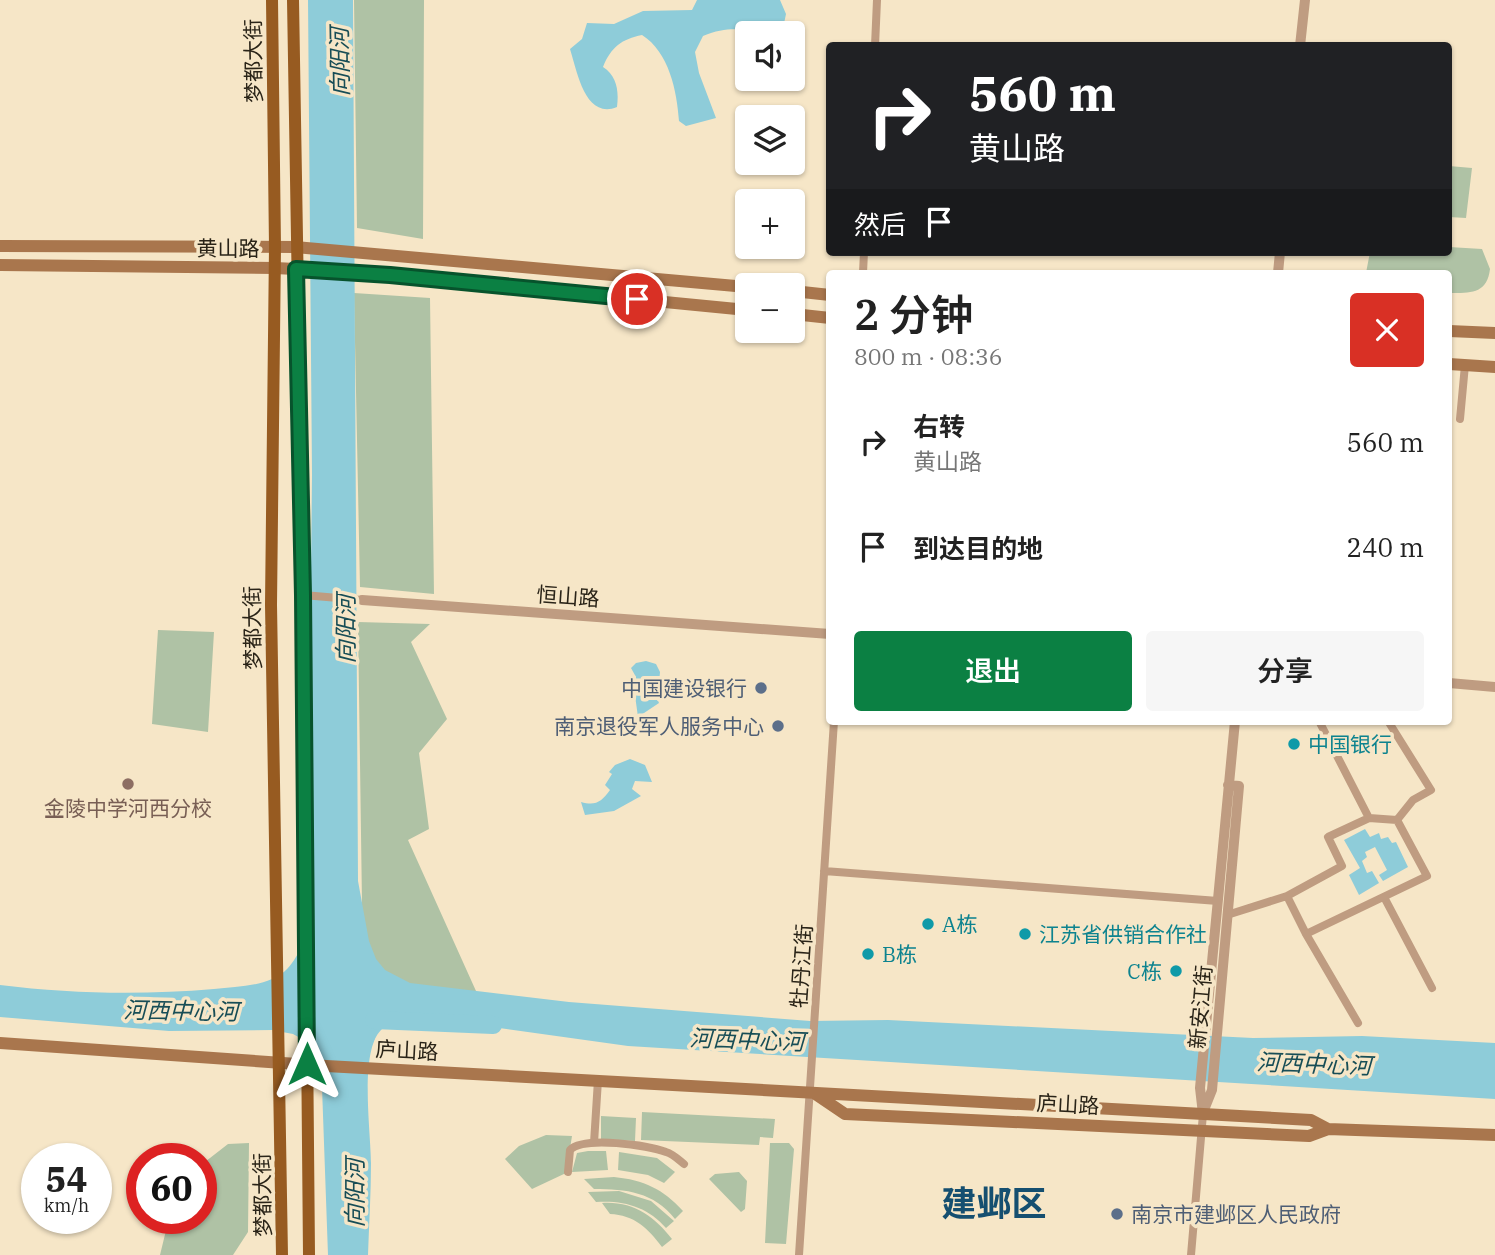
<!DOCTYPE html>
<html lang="zh">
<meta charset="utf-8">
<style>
:root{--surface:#fff;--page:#f6f6f6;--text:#222;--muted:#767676;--accent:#0b8043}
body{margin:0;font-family:"IBM Plex Serif","Noto Sans SC",serif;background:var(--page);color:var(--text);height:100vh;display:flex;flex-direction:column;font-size:26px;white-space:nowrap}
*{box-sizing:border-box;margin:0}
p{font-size:23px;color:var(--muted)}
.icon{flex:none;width:38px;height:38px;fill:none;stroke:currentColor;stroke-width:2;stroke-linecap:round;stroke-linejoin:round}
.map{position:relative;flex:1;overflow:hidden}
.details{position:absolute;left:826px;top:270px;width:626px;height:455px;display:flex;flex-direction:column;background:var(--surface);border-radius:7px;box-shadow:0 2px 5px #0004}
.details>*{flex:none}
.top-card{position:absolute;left:826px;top:42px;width:626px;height:214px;border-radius:7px;box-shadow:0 2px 5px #0004;background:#202124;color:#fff;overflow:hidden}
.buttons{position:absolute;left:735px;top:21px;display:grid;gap:14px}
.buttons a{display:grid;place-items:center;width:70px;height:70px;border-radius:7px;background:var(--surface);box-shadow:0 2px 5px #0004;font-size:35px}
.speed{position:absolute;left:21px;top:1143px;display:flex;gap:14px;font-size:35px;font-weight:700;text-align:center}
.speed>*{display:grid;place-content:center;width:91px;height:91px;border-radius:50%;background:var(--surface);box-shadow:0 2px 5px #0004;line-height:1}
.speed small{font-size:18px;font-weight:400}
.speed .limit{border:10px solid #d22;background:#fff;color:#111}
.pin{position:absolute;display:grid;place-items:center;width:60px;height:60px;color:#fff;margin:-30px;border:4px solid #fff;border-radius:50%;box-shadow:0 2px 7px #0007}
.me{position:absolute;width:77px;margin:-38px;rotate:0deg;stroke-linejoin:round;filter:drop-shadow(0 0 5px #0008)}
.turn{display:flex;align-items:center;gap:24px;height:147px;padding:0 28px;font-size:32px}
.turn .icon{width:91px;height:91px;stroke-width:2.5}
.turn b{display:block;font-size:49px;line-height:60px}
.then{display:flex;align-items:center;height:66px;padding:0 28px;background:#0003;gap:14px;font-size:26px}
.round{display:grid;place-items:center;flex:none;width:74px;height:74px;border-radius:7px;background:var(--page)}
.overview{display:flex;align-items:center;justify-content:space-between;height:119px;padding:0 28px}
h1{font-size:42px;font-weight:600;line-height:52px}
.primary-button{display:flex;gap:14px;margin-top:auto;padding:14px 28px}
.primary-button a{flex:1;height:80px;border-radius:7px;background:var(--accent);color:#fff;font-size:28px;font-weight:600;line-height:80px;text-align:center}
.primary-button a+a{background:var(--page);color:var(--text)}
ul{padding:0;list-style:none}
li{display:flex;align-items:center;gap:21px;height:105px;padding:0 28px}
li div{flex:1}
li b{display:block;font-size:26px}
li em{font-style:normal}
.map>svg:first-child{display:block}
.green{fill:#afc2a5}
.water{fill:#8eccd9}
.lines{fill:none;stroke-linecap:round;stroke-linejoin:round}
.river{stroke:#8eccd9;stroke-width:18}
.minor{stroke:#bf9c81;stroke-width:8}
.tertiary{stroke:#bf9c81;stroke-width:10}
.secondary{stroke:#a9764d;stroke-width:12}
.primary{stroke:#975b21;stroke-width:12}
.route-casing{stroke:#07532c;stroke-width:18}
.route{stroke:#0b8043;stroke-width:12}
.service-dot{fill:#5c6f8a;stroke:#f6e6c7;stroke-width:2.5}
.culture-dot{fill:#0f9aa8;stroke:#f6e6c7;stroke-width:2.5}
.education-dot{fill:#8d6e63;stroke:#f6e6c7;stroke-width:2.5}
.labels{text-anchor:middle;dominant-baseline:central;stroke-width:7;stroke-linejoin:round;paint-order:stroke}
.street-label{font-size:21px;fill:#2a2418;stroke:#f6e6c7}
.service-label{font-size:21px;fill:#4e5e75;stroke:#f6e6c7;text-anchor:end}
.culture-label{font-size:21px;fill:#0d838f;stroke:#f6e6c7;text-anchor:start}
.education-label{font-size:21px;fill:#785e54;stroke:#f6e6c7}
.water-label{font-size:23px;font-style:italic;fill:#174d56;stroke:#f6e6c7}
.town-label{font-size:35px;font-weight:bold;fill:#154f70;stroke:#f6e6c7}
</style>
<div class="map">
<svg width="1495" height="1255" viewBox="0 0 1495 1255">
<rect width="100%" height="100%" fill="#f6e6c7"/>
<path class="green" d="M354 0H424L423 239 357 228Z
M1449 166 1472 168 1466 218 1449 217Z
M1449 247 1482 249 1490 269C1487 294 1471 293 1449 293V273H1366L1370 252H1449Z
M354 293 430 298 434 594 360 587Z
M358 622 430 624 411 642 447 719 419 753 429 829 408 840 476 991 384 996 363 974Z
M158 630 214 632 208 732 152 724Z
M642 1112 775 1119 773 1138 760 1137 759 1145 641 1140Z
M601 1116 636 1118 635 1141 601 1139Z
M546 1135 572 1136 566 1173 532 1189 505 1159 519 1146Z
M249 1143 248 1232 233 1255H160L169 1218H201V1165L228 1144Z
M770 1143H789L794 1149 786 1244 765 1243Z
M588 1151H606L608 1170 572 1172 577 1153Z
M619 1152 657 1158 675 1172 664 1183 648 1175 618 1170Z
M739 1172 747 1181 745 1209 741 1212 709 1179 715 1174Z
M614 1177C644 1180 663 1189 683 1211L675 1219C654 1192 626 1189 594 1189L584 1179Z
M619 1191 651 1201 674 1221 666 1228C648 1207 624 1200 596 1202L588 1192Z
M602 1203C633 1201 654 1216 672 1239L662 1247C648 1228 634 1215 610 1214Z"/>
<path class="water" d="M308 0H353L358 881 369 941 376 959 385 970 410 983 569 1002 810 1021 888 1020 1253 1038 1362 1036 1495 1043V1099L628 1046 421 1017C407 1018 391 1019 381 1030 359 1052 371 1132 371 1163 371 1193 369 1224 368 1255H328L322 1087 316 1056 309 1043 293 1034 272 1030 169 1031 0 1017V985C72 994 143 995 214 989 233 987 254 987 272 979 291 972 300 951 307 934L312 475Z
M697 0H780L786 14 782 33C751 33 734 23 703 36L695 52 699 73 716 118 686 126 679 121C677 91 669 52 642 35 622 39 611 47 603 67 617 76 619 91 617 107 585 120 577 71 570 49L582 39 587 23 614 24 643 11 692 10Z
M646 661 656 664 660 672 659 683 654 682 650 694 656 695 659 703 638 717 633 681 636 677 631 668 636 663Z
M630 759 645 765 652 782 635 781 632 789 641 796 614 811 585 815 581 802C596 806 601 802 610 790L605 785 612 774 609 772 615 765Z
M1365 829 1370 837 1379 833 1381 839 1388 837 1392 843 1396 842 1408 867 1383 881 1379 875 1387 870 1375 847 1365 852 1367 857 1362 861 1367 873 1372 871 1379 883 1359 895 1349 875 1360 868 1344 840Z"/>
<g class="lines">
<path class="river" d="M374 1020 493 1025"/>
<path class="minor" d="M875 46 877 0
M863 273 864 252
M1460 419 1465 365
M303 595 362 600
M1369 818 1397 820
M824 871 1218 901
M1287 896 1342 866 1328 837 1369 818 1319 721
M1384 897 1432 988
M1227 915 1287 896 1306 934 1427 876 1397 820 1413 800 1431 790 1388 721
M1306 934 1358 1023
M594 1143 598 1080
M568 1172 570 1150C584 1136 648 1145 666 1152 673 1154 679 1160 684 1164
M799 1255 834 721
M1191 1255 1203 1114"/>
<path class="tertiary" d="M1300 46 1305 0
M1278 273 1280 252
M362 600 830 634
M1449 683 1495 687
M1204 1110 1212 1090 1239 786 1228 785
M1203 1114 1200 1088 1235 721"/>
<path class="secondary" d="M0 246 295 247 747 287
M0 265 275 268 356 272 747 310
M793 291 830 295
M793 314 830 318
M1449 331 1495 333
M1449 364 1495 367
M0 1043 326 1066 1311 1120 1328 1129
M814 1093 845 1114 1309 1136 1328 1129 1495 1135"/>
<path class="primary" d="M272 0 275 247 271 605 282 1255
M293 0 303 595 309 1255"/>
</g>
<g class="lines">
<defs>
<path id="route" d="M307 1064 303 595 296 269 390 275 637 299"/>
</defs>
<use href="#route" class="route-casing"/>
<use href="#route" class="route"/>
</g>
<g class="service-dot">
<circle cx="761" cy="688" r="7"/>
<circle cx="778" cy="726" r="7"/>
<circle cx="1117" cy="1214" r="7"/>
</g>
<g class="culture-dot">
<circle cx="1294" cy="744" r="7"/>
<circle cx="928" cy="924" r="7"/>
<circle cx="1025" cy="934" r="7"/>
<circle cx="868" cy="954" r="7"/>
<circle cx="1176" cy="971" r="7"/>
</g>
<circle class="education-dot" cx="128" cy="784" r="7"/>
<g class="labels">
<g class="street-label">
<text transform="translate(253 61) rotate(-91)">梦都大街</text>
<text x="228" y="248">黄山路</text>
<text transform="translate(568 596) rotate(4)">恒山路</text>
<text transform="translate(252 628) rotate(-91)">梦都大街</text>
<text transform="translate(801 966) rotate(-86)">牡丹江街</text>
<text transform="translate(1200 1007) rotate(-85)">新安江街</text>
<text transform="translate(407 1050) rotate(3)">庐山路</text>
<text transform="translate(1068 1104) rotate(3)">庐山路</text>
<text transform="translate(262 1195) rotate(-91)">梦都大街</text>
</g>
<g class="service-label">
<text x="747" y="688">中国建设银行</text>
<text x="764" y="726">南京退役军人服务中心</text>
<text x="1131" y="1214" text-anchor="start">南京市建邺区人民政府</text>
</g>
<g class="culture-label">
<text x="1308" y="744">中国银行</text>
<text x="942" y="924">A栋</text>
<text x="1039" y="934">江苏省供销合作社</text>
<text x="882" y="954">B栋</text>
<text x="1162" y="971" text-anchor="end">C栋</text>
</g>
<g class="education-label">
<text x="128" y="808">金陵中学河西分校</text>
</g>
<g class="water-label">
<text transform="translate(339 62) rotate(-91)">向阳河</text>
<text transform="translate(345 629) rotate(-90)">向阳河</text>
<text transform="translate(181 1010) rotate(1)">河西中心河</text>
<text transform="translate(747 1039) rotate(2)">河西中心河</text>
<text transform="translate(1314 1063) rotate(2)">河西中心河</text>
<text transform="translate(354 1193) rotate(-90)">向阳河</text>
</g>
<g class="town-label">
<text x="994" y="1203">建邺区</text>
</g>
</g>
</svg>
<div class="buttons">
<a><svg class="icon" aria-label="sound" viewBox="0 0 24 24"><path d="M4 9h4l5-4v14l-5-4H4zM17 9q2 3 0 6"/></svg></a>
<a><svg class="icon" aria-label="layers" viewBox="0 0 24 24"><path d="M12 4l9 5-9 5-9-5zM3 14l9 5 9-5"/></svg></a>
<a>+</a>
<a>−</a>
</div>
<div class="speed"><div>54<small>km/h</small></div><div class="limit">60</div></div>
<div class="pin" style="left:637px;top:299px;background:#d93025"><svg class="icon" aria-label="arrive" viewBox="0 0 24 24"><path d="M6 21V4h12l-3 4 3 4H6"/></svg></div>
<svg class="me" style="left:307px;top:1064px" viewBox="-20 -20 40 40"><path d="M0-17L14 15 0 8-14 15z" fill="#0b8043" stroke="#fff" stroke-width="4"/></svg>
<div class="top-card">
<div class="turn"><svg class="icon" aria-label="right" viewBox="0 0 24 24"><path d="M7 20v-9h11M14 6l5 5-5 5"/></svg><div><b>560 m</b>黄山路</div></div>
<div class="then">然后<svg class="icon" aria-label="arrive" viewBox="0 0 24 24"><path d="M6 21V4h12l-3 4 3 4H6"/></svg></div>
</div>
<section class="details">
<div class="overview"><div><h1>2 分钟</h1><p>800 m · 08:36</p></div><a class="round" style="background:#d93025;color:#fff"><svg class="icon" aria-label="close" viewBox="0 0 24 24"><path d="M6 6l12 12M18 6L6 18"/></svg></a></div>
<ul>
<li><svg class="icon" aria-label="right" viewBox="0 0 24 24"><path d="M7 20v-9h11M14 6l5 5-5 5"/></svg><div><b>右转</b><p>黄山路</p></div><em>560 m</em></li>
<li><svg class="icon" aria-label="arrive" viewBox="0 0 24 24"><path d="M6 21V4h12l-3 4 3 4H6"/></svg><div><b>到达目的地</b></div><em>240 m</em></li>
</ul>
<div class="primary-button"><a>退出</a><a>分享</a></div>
</section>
</div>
